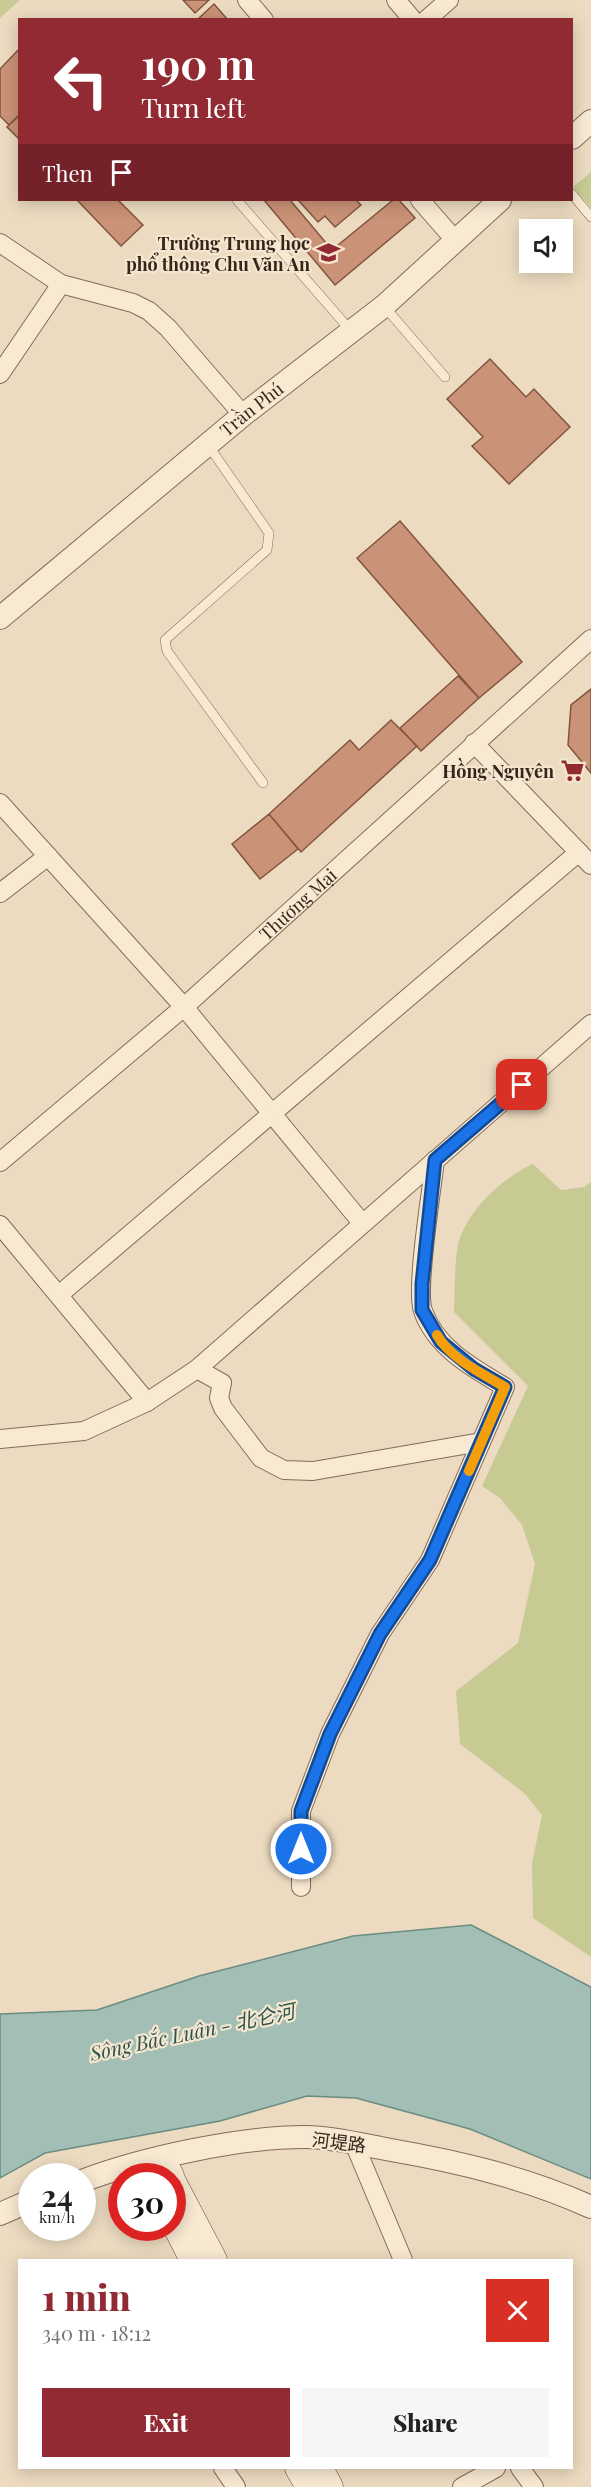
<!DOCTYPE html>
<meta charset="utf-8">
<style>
:root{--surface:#fff;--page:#f6f6f6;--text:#222;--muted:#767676;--accent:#922a34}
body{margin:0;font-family:"Playfair Display","Noto Sans SC",serif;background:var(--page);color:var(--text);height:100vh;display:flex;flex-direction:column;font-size:22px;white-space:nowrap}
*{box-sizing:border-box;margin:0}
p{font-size:20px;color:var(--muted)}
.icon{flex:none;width:33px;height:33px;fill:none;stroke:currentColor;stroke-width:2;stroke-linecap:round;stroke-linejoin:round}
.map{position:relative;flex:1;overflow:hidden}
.sheet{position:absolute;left:18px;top:2259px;width:555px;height:210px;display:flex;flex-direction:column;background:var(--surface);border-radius:0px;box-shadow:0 3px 15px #0003}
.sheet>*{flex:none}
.top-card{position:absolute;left:18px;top:18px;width:555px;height:183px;border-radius:0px;box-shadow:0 3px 15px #0003;background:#922a34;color:#fff;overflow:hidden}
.fabs{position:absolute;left:519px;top:219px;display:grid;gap:12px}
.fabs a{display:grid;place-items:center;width:54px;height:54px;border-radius:0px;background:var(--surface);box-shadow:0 3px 15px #0003;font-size:30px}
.speed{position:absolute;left:18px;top:2163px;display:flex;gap:12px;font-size:30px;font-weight:700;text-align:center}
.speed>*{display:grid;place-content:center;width:78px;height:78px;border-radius:50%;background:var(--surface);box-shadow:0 3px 15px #0003;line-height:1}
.speed small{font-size:15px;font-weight:400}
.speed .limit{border:9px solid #d22;background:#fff;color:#111}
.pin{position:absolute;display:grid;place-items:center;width:51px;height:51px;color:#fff;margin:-26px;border-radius:12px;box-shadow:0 3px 9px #0006}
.me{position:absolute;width:66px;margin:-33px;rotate:0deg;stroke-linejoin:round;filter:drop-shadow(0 0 4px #0008)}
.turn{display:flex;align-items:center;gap:21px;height:126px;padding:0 24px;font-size:27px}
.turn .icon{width:78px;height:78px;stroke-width:2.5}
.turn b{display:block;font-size:42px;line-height:51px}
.then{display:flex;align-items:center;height:57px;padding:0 24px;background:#0003;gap:12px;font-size:22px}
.round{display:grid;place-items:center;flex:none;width:63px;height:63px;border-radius:0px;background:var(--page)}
.overview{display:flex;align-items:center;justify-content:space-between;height:102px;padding:0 24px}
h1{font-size:36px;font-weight:800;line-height:45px;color:var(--accent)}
.action{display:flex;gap:12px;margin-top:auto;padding:12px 24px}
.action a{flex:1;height:69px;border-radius:0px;background:var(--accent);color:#fff;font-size:24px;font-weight:800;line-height:69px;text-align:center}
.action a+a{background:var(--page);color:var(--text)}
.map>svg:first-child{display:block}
.green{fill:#c8ca94}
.water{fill:#a3beb4;stroke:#6a8c81;stroke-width:1.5}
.building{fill:#ca9276;stroke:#83543f;stroke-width:1.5}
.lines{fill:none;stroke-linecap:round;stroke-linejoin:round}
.service-casing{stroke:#856c58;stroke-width:10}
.minor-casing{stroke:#856c58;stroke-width:20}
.tertiary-casing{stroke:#856c58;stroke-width:24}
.secondary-casing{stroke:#664d3c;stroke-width:27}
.service{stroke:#f8e9d2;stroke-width:9}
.minor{stroke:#f8e9d2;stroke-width:18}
.tertiary{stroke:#f8e9d2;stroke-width:22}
.secondary{stroke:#f8e9d2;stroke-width:26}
.route-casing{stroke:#114b97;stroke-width:15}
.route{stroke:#1a73e8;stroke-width:10}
.slow{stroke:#f59e0b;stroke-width:10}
.labels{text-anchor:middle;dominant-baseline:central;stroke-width:4.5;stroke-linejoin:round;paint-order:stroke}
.poi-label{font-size:18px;font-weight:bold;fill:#35261c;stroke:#f4e6cf;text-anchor:end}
.street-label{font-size:18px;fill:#35261c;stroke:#f4e6cf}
.water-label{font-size:20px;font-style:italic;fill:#2c544e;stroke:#f4e6cf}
</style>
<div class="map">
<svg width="591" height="2487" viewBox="0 0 591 2487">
<rect width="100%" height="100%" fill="#ecdbc0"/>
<path class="green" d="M0 0H20L0 18Z
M591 172V208L573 187Z
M533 1164 561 1190 584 1187 591 1182V1957L533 1918 532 1863 542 1815 524 1793 460 1744 456 1691 518 1643 535 1564 522 1525 500 1498 482 1486 528 1386 454 1312C455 1294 454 1253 460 1238 471 1207 504 1177 533 1164Z"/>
<path class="water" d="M471 1925 591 1987V2179L470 2129 356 2098 307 2096 220 2121 45 2153 0 2178V2014L97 2010 199 1976 353 1936Z"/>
<path class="building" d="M183 0H209L195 13Z
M214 4 228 20H197Z
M20 48V114L9 125 0 116V69Z
M20 115V140L7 127Z
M77 200H118L143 225 121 246Z
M264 200H290L332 250 393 200H399L415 218 335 285Z
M298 200H356L361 205 335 227 325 216 318 222Z
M490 359 526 397 534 389 570 427 509 484 472 446 483 437 447 399Z
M400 521 522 662 479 698 357 558Z
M458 676 479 698 421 751 400 728Z
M591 689V773L568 745 571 705Z
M391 720 417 746 301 852 269 814 350 740 359 750Z
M269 814 298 849 260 879 232 844Z"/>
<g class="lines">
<defs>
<path id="service" d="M572 194 591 217
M237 200 351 331
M384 306 445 377
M208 445 269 533 267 550 165 640 167 651 263 783"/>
<g id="minor">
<path d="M247 0 264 20"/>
<path d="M396 0 413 20"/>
<path d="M426 20 449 0"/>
<path d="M420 200 454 239"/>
<path d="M0 243 61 284 133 303 149 311 168 328 243 415"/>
<path d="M0 374 61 284"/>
<path d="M474 743 591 865"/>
<path d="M0 803 184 1007 362 1223"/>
<path d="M0 893 48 856"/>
<path id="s1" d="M0 1162 184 1007 591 639"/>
<path d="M0 1225 147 1402"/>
<path d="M60 1294 579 852"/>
<path d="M197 1369 222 1383 219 1398 223 1408 261 1458 284 1470 313 1471 481 1442"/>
<path d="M0 1439 84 1431 147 1402 197 1369 591 1024"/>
<path d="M301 1887V1811L330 1734 380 1634 430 1560 505 1387C473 1368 436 1348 423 1311 415 1289 432 1189 435 1160"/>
<path d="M354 2143 403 2260"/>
<path d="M223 2468 236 2487"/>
<path d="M520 2468 534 2487"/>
<path d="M462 2487 496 2468"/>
</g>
<g id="tertiary">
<path d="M572 138 591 121"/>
<path id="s2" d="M0 618 243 415 384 306 500 200"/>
<path d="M82 2181C143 2158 240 2137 305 2137 333 2137 363 2145 391 2150 460 2162 527 2178 591 2207"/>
<path d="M0 2214 32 2200"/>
</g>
<path id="secondary" d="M162 2159 171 2176
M172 2180 214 2260
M172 2219 193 2260
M298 2468 309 2487
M320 2468 330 2487"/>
</defs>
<use href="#service" class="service-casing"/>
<use href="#minor" class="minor-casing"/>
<use href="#tertiary" class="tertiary-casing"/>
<use href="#secondary" class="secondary-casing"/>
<use href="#service" class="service"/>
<use href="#minor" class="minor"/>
<use href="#tertiary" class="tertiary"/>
<use href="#secondary" class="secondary"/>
</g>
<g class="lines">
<defs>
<path id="route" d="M301 1849V1811L330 1734 380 1634 430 1560 505 1387 474 1369 441 1342 422 1310V1284L435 1160 522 1085"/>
</defs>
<use href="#route" class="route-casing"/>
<use href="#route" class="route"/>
<path class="slow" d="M437 1335C451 1359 483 1374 505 1387L469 1471"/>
</g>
<defs>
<symbol id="school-bare" viewBox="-9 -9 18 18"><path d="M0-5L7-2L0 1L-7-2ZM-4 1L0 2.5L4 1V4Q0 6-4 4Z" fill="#922a34" stroke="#f4e6cf" stroke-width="2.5" paint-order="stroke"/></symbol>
<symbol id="supermarket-bare" viewBox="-9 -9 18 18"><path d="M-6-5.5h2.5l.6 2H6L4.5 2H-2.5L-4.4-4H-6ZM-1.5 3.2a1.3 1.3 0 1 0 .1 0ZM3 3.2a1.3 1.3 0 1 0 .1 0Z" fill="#922a34" stroke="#f4e6cf" stroke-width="2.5" paint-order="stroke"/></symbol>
</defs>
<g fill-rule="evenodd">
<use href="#school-bare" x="312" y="236" width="33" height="33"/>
<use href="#supermarket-bare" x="556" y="754" width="33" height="33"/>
</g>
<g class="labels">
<g class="poi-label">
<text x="310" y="243">Trường Trung học<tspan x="310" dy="21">phổ thông Chu Văn An</tspan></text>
<text x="554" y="771">Hồng Nguyên</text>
</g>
<g class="street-label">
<text stroke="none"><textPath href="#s2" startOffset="327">Trần Phú</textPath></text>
<text stroke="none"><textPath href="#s1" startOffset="394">Thương Mại</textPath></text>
<text transform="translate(339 2142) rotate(7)">河堤路</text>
</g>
<g class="water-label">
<text transform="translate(192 2031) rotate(-12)">Sông Bắc Luân - 北仑河</text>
</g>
</g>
</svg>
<div class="fabs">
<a><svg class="icon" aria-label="sound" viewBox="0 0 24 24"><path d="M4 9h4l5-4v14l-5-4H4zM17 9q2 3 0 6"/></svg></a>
</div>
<div class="speed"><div>24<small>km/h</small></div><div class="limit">30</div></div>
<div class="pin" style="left:522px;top:1085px;background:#d93025"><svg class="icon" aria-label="arrive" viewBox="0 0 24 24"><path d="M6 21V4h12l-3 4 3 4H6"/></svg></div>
<svg class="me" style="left:301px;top:1849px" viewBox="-20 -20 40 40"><circle r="17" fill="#1a73e8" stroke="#fff" stroke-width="3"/><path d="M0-11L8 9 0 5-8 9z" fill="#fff"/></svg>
<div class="top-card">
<div class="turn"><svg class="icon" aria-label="left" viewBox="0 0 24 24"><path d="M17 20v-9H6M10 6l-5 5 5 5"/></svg><div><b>190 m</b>Turn left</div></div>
<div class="then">Then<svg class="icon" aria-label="arrive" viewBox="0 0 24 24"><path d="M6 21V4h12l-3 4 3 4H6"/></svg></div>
</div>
<section class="sheet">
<div class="overview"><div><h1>1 min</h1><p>340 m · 18:12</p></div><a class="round" style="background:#d93025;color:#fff"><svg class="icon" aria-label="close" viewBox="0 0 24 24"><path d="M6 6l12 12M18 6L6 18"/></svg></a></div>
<div class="action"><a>Exit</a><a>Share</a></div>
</section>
</div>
